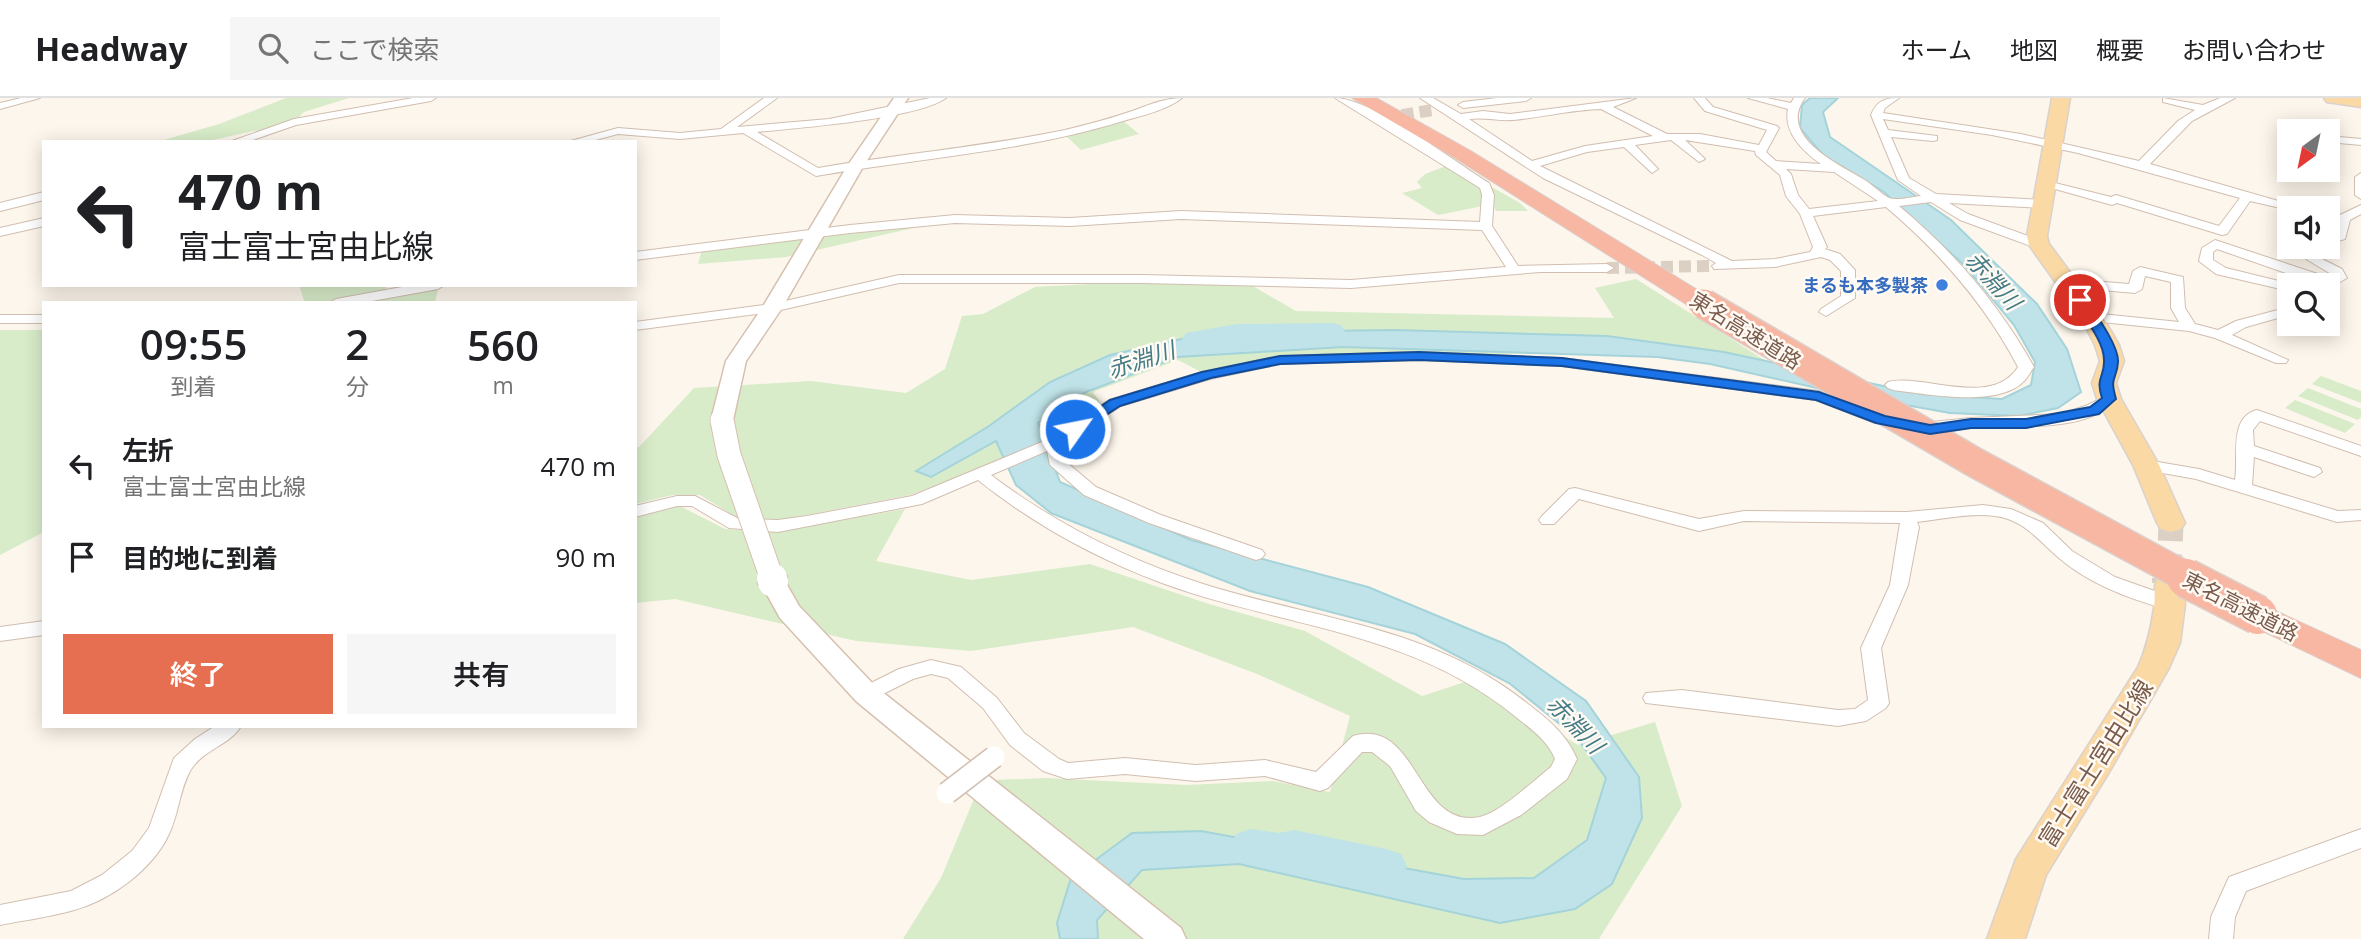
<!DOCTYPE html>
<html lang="ja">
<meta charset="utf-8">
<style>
:root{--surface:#fff;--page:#f6f6f6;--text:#202124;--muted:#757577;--line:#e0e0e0;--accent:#e76f51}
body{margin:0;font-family:"Open Sans","Noto Sans JP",sans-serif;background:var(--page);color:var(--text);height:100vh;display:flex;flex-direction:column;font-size:26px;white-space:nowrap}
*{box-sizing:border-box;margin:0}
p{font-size:23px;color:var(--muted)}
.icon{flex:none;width:38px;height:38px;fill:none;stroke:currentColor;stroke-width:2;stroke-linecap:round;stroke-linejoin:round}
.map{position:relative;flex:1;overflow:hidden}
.sheet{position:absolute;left:42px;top:203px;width:595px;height:427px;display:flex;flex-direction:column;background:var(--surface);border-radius:0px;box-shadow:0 4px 18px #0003}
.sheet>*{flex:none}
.guide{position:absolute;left:42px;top:42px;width:595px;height:147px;border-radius:0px;box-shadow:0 4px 18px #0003;background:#fff;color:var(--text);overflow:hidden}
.needle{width:46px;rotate:213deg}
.buttons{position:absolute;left:2277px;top:21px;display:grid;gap:14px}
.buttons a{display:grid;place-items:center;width:63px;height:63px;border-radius:0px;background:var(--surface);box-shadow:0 4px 18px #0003;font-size:35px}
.pin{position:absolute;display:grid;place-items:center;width:60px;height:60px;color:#fff;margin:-30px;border:4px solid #fff;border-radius:50%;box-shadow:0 2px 7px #0007}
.me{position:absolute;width:77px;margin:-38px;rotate:57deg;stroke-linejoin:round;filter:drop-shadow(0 0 5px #0008)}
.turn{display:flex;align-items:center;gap:24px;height:147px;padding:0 21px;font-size:32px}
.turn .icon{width:91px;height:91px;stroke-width:2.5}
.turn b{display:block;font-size:49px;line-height:60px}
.eta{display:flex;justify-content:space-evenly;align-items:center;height:119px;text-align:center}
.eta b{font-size:42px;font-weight:600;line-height:49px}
.cta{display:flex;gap:14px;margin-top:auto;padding:14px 21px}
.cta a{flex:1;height:80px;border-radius:0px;background:var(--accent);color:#fff;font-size:28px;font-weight:600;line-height:80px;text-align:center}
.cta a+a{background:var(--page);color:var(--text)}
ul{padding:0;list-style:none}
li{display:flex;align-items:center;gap:21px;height:91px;padding:0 21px}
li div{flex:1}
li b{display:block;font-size:26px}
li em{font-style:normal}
header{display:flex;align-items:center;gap:42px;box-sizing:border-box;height:98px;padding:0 35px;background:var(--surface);border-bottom:2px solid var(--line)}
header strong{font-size:33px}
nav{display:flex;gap:38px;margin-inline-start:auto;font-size:24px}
.search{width:490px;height:63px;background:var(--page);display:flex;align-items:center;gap:18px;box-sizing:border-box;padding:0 24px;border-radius:0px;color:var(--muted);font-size:26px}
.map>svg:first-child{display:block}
.green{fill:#d8ecc9}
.water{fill:#bfe3e8;stroke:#a5d3da;stroke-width:2}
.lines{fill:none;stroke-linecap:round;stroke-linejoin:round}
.river{fill:#bfe3e8;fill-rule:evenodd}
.street-tunnel{stroke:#dcd0c4;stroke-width:12;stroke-dasharray:12 6;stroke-linecap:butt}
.primary-tunnel-far1{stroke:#dcd0c4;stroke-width:25;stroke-dasharray:25 13;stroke-linecap:butt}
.primary-tunnel{stroke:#dcd0c4;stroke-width:34;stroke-dasharray:34 17;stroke-linecap:butt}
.street-casing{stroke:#d1beb0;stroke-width:2}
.secondary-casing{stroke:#d6c0b0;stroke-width:3}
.primary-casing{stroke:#dad1cd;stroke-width:3}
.highway-casing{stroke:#dad1cd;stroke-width:2}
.street{fill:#fff;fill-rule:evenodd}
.secondary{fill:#fff;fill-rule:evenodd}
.primary{fill:#fbd9a5;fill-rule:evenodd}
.highway{fill:#f7b7a3;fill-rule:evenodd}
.street-bridge-casing{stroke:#d1beb0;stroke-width:24;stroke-linecap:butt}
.secondary-bridge-far1-casing{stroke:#d6c0b0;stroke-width:25;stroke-linecap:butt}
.secondary-bridge-casing{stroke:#d6c0b0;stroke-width:32;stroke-linecap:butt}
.highway-bridge-far2-casing{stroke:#dad1cd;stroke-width:24;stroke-linecap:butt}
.highway-bridge-far1-casing{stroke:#dad1cd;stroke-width:32;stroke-linecap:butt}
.highway-bridge-casing{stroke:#dad1cd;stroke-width:41;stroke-linecap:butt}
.street-bridge{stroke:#fff;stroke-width:21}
.secondary-bridge-far1{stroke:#fff;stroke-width:23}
.secondary-bridge{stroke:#fff;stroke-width:30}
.highway-bridge-far2{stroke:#f7b7a3;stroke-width:22}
.highway-bridge-far1{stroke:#f7b7a3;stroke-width:29}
.highway-bridge{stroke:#f7b7a3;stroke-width:38}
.route{fill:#1a73e8;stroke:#114b97;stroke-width:2}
.shop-dot{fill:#3f7fe0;stroke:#fffaf3;stroke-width:2.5}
.labels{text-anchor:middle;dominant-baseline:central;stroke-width:5;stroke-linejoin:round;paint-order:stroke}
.far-shop-label{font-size:18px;font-weight:bold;fill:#366cbe;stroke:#fffaf3;text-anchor:end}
.street-label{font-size:21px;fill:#7a5c4d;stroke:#fffaf3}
.water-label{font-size:23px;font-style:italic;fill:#437c86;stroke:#fffaf3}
.near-street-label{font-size:24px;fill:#7a5c4d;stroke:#fffaf3}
</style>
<header>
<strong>Headway</strong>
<div class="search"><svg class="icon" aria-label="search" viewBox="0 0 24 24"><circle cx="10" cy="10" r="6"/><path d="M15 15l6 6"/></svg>ここで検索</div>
<nav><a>ホーム</a><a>地図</a><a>概要</a><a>お問い合わせ</a></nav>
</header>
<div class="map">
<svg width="2361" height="841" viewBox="0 0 2361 841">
<rect width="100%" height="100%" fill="#fdf6ec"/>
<path class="green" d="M286 0H349L304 14 294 24 204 44H157L219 26Z
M1122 22 1139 36 1081 52 1064 36Z
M1451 66 1520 105 1528 113H1496L1493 106 1438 117 1402 95 1422 90 1417 84 1425 76Z
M922 128 786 159 698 166 702 152Z
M1636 181 1766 263 1693 254 1480 256 1280 262 1207 277 1178 262 1093 294 1103 309 1014 359 910 397 760 426 741 422 700 397H673L635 406V350L639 349 694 290 811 283 906 295 945 271 962 218 983 216 1035 189 1167 182 1251 187 1296 213 1614 220 1595 190Z
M299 187H386V196L438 191 435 205H305Z
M0 232H44V434L0 457Z
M2321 278 2361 293V305L2312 286Z
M2308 290 2361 311V319L2358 322 2298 298Z
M2295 302 2355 326 2345 335 2285 310Z
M680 408 725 431 773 434 905 411 876 463 971 482 1090 466 1209 506 1305 533 1422 598 1471 582 1578 647 1655 624 1682 708 1599 841H903L941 780 978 691 992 682 1047 680 1186 687 1273 683 1330 694 1350 618 1257 576 1133 529 971 553 856 543 675 501 635 505V419Z"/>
<path class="water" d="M1810 0H1838L1823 14 1830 39 1951 122 2037 206 2067 251 2081 294 2058 310 2019 318 1950 315 1839 295 1710 266 1657 259 1343 249 1178 259 1086 294 1038 325 1060 384 1191 442 1368 489 1505 546 1586 603 1639 679 1642 720 1612 786 1575 811 1500 825 1239 766 1142 772 1097 822 1098 841H1060L1057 825 1071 780 1132 735 1201 733 1464 781 1534 780 1587 742 1606 680 1577 640 1509 585 1415 536 1250 493 1051 415 1016 387 996 343 931 379 916 373 989 328 1050 284 1110 257 1213 234 1396 232 1607 238 1724 254 1921 296 2002 301 2031 287 2035 264 2014 227 1965 168 1884 94 1823 57 1800 30 1802 7Z"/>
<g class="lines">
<path class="river" d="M1332 225 1341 227 1345 233 1341 239 1237 242 1195 249 1186 247 1182 241 1186 235 1237 226Z
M1251 731 1279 735 1294 732 1386 751 1401 756 1407 768 1401 780 1386 785 1294 766C1274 770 1256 767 1236 760L1230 748 1236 736Z"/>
<path class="street-tunnel" d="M1384 20 1433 12
M1607 170 1710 168"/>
<path class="primary-tunnel-far1" d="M2169 481 2171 425"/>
<path class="primary-tunnel" d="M2169 485V480"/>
<defs>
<path id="street" d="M21 0H40L0 11V5Z
M413 0H436L431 3 296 27 247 44H229L294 21Z
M764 0H777L737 29 829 21 930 0H946C917 21 797 30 757 34L818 70C899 56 983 49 1065 32 1085 27 1106 22 1126 15 1145 9 1162 0 1182 0 1167 12 1141 18 1123 23 1023 54 918 60 816 78L743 35 680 41 618 36 588 44H567L618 30 680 35 721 31Z
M1335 0C1371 0 1455 64 1489 85L1494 97 1492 128 1518 168 1607 166 1614 170 1607 174H1540L1351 190 1143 185H899L772 214 635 232V224L772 206 899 177H1143L1351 182 1506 169 1482 132 1181 121 1070 128 955 125 850 135 635 162V154L850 127 955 117 1070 120 1181 113 1480 124 1482 97 1480 90Z
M1420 0H1433L1461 16 1483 13 1510 16 1636 0 1613 9 1667 36H1700L1759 47 1767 32 1705 13 1694 0H1705L1713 9 1777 28 1779 30 1766 54 1776 63 1821 66C1804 54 1783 35 1788 11L1748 0H1767L1791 5 1794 0H1805C1777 38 1837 65 1863 81 1872 86 1880 95 1889 100 1897 103 1912 99 1921 98L1898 82 1871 17C1877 3 1884 0 1899 0L1885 10 1883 15 2021 36 2139 63 2178 23 2195 12 2163 4V0L2203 7 2220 0H2235L2192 23 2150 66 2303 110 2289 112 2250 103 2227 136 2222 137 2117 105 2112 107 2041 87 2047 83 2111 99 2116 97 2219 128 2240 100 2078 55 1992 37 1883 21 1888 32 1937 38V42L1933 43 1891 39 1909 80 1936 96 2043 102 2049 106 2043 110 1949 105 1968 116 2044 144 2046 147 2039 151 1960 122 1931 104 1899 108C1954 154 1999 206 2034 269 2031 273 2028 279 2024 283 1999 310 1926 296 1893 292L1888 290 1885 287 1888 284C1923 275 1991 311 2018 269 1985 206 1940 155 1886 109L1813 118 1827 149 1825 151 1840 156 1855 172V200L1826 218 1819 214 1821 211 1841 198V173L1830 162 1821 159 1775 169 1714 171 1712 168 1716 165 1702 157 1543 80ZM1601 11 1653 38 1585 48 1532 63 1469 21C1484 19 1498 23 1513 22 1543 19 1571 12 1601 11ZM1671 42 1699 64 1705 61 1685 42 1755 53 1756 57 1780 77 1786 98 1800 116 1813 149 1810 154 1775 161 1732 163 1540 68 1587 54 1624 49 1652 75 1658 71 1635 47ZM1786 71 1834 74 1878 103 1809 111 1798 97 1791 76Z
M1497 0H1531L1526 3 1463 10 1458 7 1463 4Z
M2328 38 2361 41V47L2328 44Z
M2361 75V101L2355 97V79Z
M44 94V102L0 113V105Z
M2361 107V116L2350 122 2345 141 2328 146V138L2334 136 2340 117Z
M44 120V128L0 138V130Z
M2215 142 2330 180 2331 176 2306 161 2314 149H2326L2320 160 2342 171 2347 180 2328 191V187H2320L2217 151 2213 154V162L2226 170 2295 187H2289V193L2216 176 2199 163 2202 150Z
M2140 169 2183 179 2185 210 2195 226 2218 232 2236 223 2289 209V217L2246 229 2232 237 2288 262 2286 265H2276L2215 240 2189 233 2092 223 2085 219 2092 215 2179 224 2171 210V184L2145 178 2142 191 2135 195 2067 189 2060 185 2067 181 2129 186 2133 173Z
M413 187H445L438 191 361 205H329L336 201Z
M0 217H44V225H0Z
M1419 254 1561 260 1819 293 1887 319 1889 322 1887 325H1875L1816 302 1561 268 1419 262 1280 266 1210 281 1121 308 1063 346 1064 362 1096 389 1161 417 1262 452 1265 456 1262 460 1256 462 1149 425 1084 397 1050 367 1047 353 991 377C1054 425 1128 462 1203 486 1317 522 1432 528 1528 606 1549 622 1566 636 1577 661L1567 681 1521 717 1483 737 1457 736 1429 724 1416 713 1390 668 1372 654H1362L1328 690 1320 693 1265 678 1196 683 1125 676 1067 681 1043 673 1010 647 983 610 948 580 931 576 913 581 873 601 866 603 859 601 856 596 859 591 899 571 931 562 961 569 997 600 1024 635 1059 661 1068 665 1125 660 1196 667 1265 662 1316 674 1353 638C1418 618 1416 732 1480 719 1501 714 1533 683 1551 669L1555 661C1548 643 1531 631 1516 619 1411 532 1285 530 1162 485 1097 461 1033 426 978 382L922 406 778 434 729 430 692 408H677L635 419V408L677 398H695L739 421 778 422 807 418 912 398 1049 341 1109 302 1202 274 1280 258Z
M2109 296 2117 301C2086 337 2012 326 1970 330 1952 332 1935 338 1916 333L1914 330 1922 325 1971 320 2061 316 2088 307Z
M2257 312 2361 348V358L2260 323 2253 332 2254 348 2320 370 2322 374 2314 379 2254 359 2252 387 2338 413 2361 412V422L2337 424 2196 381 2146 372 2138 367 2146 362 2199 371 2235 382C2239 360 2228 319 2257 312Z
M1575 390 1699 421 1744 413 1907 414 1983 407 2011 411 2043 425 2072 453 2115 479 2177 501 2179 506 2177 511 2170 512C2132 502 2089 486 2059 460 2042 446 2030 429 2008 421 1981 412 1945 421 1917 424L1919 429 1908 487 1881 550 1889 605 1886 610 1866 623 1838 628 1646 605 1643 600 1646 595 1682 592 1838 612 1855 611 1868 602 1861 550 1890 487 1900 425 1744 423 1699 433 1579 401 1554 426H1542L1539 422 1542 418 1569 391Z
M44 523V537L0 543V529Z
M215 628H241C231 646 204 652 192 670 180 688 179 716 169 736 153 771 111 802 74 812 50 819 25 822 0 827V807L71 793 102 777 132 753 149 730 174 660 195 641Z
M2361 731V750L2246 793 2235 819 2233 841H2209L2211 819 2229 779Z"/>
<path id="secondary" d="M894 0H908L864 67 782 210 746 263 733 322 730 327H714L711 322 726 263 762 210 848 67Z
M773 475 782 478 799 508 876 589 1181 830 1186 841H1144L856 603 780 520 760 484 764 478Z"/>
<path id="primary" d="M2052 0H2070L2047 138 2049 146 2100 214 2119 247 2124 263 2116 285 2121 301 2159 367 2185 425 2181 431 2171 434 2161 431 2157 425 2133 367 2097 301 2092 285 2100 263 2095 247 2081 220 2029 147 2027 138Z
M2324 0H2361V9L2327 4Z
M2169 475 2179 478 2184 485 2185 506 2180 545 2169 570 2108 676 2046 777 2025 841H1987L2016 761 2138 569C2147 549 2151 531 2154 510 2156 498 2152 488 2159 478Z"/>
<path id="highway" d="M1352 0H1376L1469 52 1704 196 1708 201 1704 206 1695 209 1686 206 1455 60Z
M2258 505 2361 552V580L2246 525 2241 517 2246 509Z"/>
</defs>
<use href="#street" class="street-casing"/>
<use href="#secondary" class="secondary-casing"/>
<use href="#primary" class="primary-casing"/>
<use href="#highway" class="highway-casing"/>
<use href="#street" class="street"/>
<use href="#secondary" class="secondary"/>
<use href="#primary" class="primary"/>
<use href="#highway" class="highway"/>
<defs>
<path id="street-bridge" d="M947 695 994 659"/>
<path id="secondary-bridge-far1" d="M722 322 729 357 772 481"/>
<path id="secondary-bridge" d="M772 480 773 484"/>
<path id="highway-bridge-far2" d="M1695 201 1707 208"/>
<path id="highway-bridge-far1" d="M1704 206 1974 364 2190 481"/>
<path id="highway-bridge" d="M2186 480 2258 517"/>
</defs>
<use href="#street-bridge" class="street-bridge-casing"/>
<use href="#secondary-bridge-far1" class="secondary-bridge-far1-casing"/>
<use href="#secondary-bridge" class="secondary-bridge-casing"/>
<use href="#highway-bridge-far2" class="highway-bridge-far2-casing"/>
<use href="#highway-bridge-far1" class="highway-bridge-far1-casing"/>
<use href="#highway-bridge" class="highway-bridge-casing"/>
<use href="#street-bridge" class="street-bridge"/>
<use href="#secondary-bridge-far1" class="secondary-bridge-far1"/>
<use href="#secondary-bridge" class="secondary-bridge"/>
<use href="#highway-bridge-far2" class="highway-bridge-far2"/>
<use href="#highway-bridge-far1" class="highway-bridge-far1"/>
<use href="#highway-bridge" class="highway-bridge"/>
</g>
<path class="route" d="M2080 198 2084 199C2094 214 2119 247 2118 264 2117 283 2109 277 2116 301L2099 316 2026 330H1971L1930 336 1876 325 1816 302 1562 268 1419 262 1280 266 1211 280 1120 308 1080 334 1075 335 1068 331 1110 302 1202 274 1280 258 1419 254 1562 260 1819 294 1885 318 1930 327 1971 321H2026L2090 309 2102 300C2095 279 2105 279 2104 262 2104 242 2083 219 2073 202Z"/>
<circle class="shop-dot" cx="1942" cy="187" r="7"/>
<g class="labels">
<g class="far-shop-label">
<text x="1928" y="187">まるも本多製茶</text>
</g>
<g class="street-label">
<text transform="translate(1746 232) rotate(32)">東名高速道路</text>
<text transform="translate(2241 508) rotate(27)">東名高速道路</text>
</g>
<g class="water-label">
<text transform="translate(1994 182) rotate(48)">赤淵川</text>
<text transform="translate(1141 261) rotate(-18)">赤淵川</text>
<text transform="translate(1576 626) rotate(46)">赤淵川</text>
</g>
<g class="near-street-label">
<text transform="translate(2095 665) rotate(-58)">富士富士宮由比線</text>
</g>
</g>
</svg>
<div class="buttons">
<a><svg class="needle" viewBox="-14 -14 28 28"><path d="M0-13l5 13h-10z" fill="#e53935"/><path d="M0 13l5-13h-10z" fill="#757577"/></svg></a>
<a><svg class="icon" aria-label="sound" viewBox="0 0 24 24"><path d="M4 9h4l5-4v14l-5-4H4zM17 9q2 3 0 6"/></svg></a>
<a><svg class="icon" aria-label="search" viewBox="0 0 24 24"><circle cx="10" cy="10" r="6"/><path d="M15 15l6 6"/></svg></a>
</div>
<div class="pin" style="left:2080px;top:202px;background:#d93025"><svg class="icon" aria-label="arrive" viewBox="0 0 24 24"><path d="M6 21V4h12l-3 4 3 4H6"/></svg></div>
<svg class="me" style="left:1075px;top:331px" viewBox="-20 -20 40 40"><circle r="17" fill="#1a73e8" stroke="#fff" stroke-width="3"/><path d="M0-11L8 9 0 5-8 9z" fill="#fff"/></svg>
<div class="guide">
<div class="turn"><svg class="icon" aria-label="left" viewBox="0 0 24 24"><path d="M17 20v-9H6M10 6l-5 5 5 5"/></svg><div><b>470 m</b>富士富士宮由比線</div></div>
</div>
<section class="sheet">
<div class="eta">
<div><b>09:55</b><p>到着</p></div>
<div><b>2</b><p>分</p></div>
<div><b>560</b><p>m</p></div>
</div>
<ul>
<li><svg class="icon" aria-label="left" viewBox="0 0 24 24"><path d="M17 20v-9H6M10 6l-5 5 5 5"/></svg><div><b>左折</b><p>富士富士宮由比線</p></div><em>470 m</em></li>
<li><svg class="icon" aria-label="arrive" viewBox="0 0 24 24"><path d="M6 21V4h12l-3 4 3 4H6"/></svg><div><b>目的地に到着</b></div><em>90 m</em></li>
</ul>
<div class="cta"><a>終了</a><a>共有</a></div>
</section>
</div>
